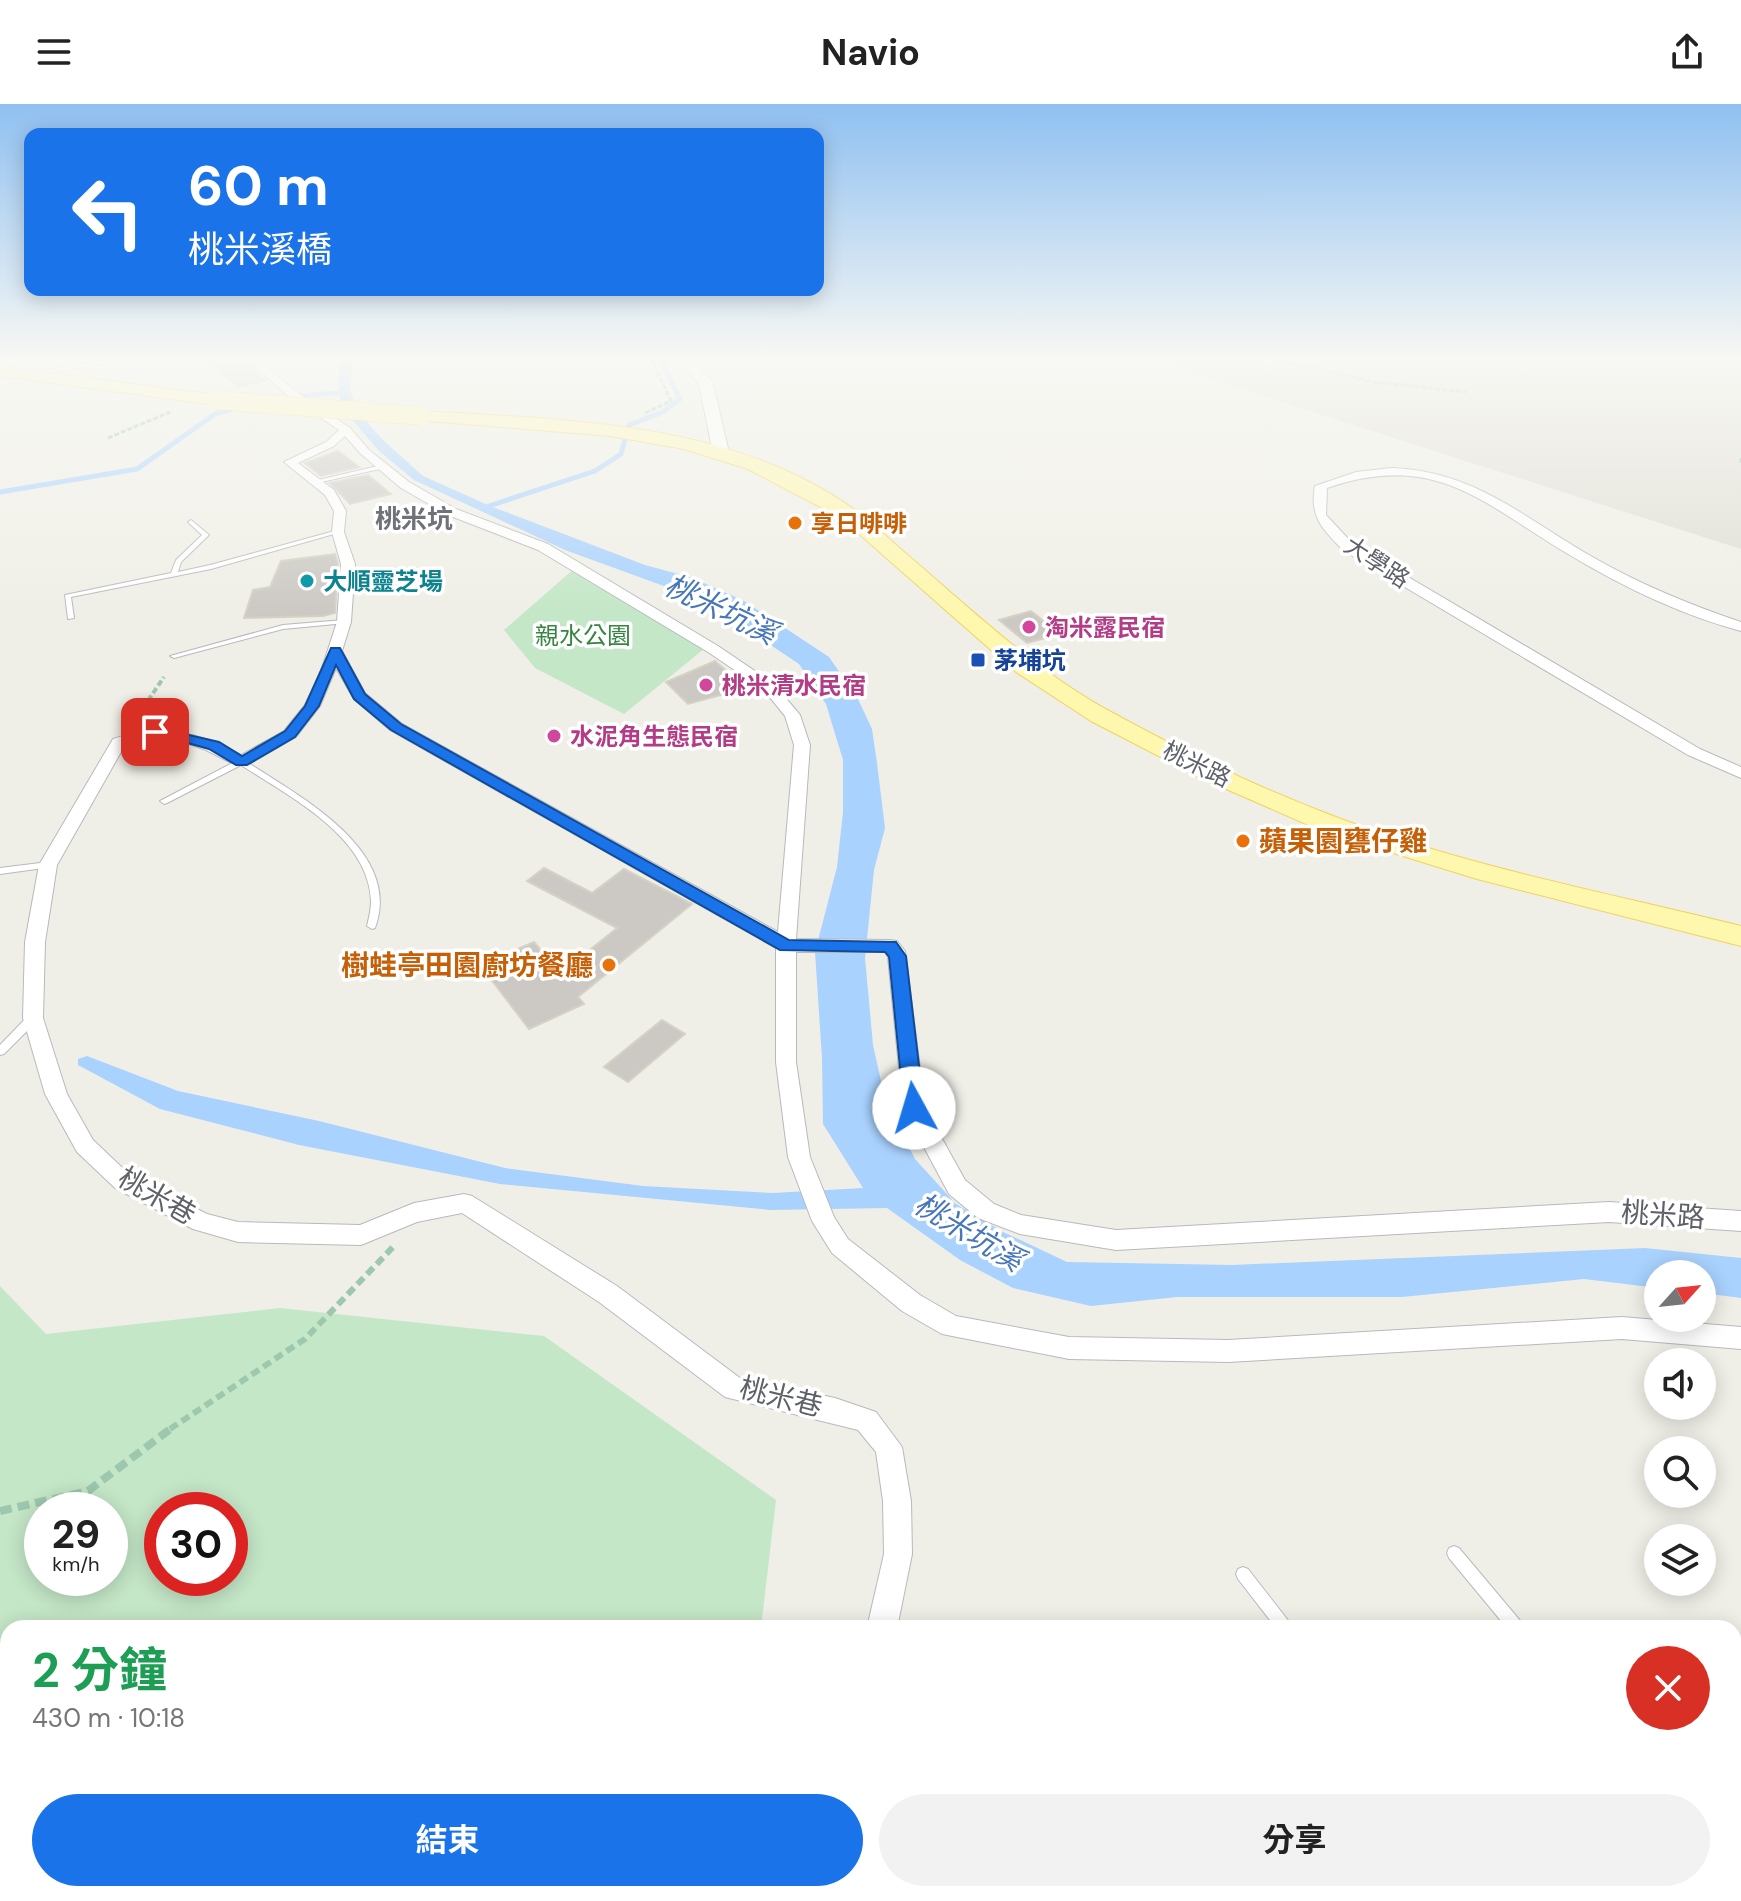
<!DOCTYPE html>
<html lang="zh-TW">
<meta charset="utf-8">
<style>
:root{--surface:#fff;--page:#f2f2f2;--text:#222;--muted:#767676;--accent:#1a73e8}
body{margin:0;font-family:"DM Sans","Noto Sans TC",sans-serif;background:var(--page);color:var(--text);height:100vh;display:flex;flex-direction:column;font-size:30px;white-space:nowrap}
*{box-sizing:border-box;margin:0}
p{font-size:26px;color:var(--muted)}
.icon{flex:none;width:44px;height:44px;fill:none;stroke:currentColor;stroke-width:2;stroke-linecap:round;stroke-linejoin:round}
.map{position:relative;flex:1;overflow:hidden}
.sheet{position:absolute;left:0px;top:1516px;width:1742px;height:282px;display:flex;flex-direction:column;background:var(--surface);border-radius:24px 24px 0 0;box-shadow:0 4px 20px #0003}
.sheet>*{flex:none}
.hud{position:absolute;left:24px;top:24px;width:800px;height:168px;border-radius:16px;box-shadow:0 4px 20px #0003;background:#1a73e8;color:#fff;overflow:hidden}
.needle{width:52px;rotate:63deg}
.fabs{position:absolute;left:1644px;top:1156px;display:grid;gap:16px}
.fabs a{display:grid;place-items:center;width:72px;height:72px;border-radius:50%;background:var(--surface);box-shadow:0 4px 20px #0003;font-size:40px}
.speed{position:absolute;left:24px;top:1388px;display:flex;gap:16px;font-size:40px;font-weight:700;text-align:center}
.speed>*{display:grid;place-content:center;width:104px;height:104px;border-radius:50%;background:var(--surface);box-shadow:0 4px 20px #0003;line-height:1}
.speed small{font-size:20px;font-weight:400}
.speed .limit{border:12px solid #d22;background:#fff;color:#111}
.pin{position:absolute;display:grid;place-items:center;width:68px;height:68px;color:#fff;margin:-34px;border-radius:16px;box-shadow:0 4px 12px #0006}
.me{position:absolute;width:88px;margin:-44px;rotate:354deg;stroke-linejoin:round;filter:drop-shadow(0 0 6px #0008)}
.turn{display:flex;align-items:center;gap:28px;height:168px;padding:0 32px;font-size:36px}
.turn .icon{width:104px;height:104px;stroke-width:2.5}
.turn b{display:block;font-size:56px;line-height:68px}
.round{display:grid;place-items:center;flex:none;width:84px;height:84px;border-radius:42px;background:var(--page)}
.summary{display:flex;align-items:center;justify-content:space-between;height:136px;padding:0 32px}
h1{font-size:48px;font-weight:700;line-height:60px;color:#1e9e55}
.button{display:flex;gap:16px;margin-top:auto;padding:16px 32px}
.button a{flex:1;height:92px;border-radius:48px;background:var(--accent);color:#fff;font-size:32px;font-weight:700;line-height:92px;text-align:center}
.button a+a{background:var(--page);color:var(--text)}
header{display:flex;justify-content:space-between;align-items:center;height:104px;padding:0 32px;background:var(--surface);font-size:36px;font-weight:700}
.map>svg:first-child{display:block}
.education{fill:#e0ded5}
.green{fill:#c4e7c7;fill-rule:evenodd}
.water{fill:#a9d2fe}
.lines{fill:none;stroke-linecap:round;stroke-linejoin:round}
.stream{stroke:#a9d2fe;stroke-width:5}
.building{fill:#ccc9c4;stroke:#d5d1c5;stroke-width:2}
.lane-casing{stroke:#b7b9bd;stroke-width:2}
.street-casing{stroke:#b7b9bd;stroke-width:2}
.secondary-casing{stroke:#b8bac0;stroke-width:2}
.primary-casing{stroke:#f0d360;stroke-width:2}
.path-far3{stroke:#9dc8ad;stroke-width:3;stroke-dasharray:5 2;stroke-linecap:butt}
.path-far2{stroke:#9dc8ad;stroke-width:4;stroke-dasharray:6 3;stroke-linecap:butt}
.path-far1{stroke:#9dc8ad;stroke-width:6;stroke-dasharray:9 5;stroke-linecap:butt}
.path{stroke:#9dc8ad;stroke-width:8;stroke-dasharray:12 6;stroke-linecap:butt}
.lane{fill:#fff;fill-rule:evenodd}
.street{fill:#fff;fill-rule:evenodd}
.secondary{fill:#fff;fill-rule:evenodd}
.primary{fill:#fef7ae;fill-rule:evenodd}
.primary-bridge-casing{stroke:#f0d360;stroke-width:19;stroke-linecap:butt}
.primary-bridge{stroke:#fef7ae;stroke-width:18}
.route{fill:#1a73e8;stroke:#114b97;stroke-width:2}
.food-dot{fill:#e8710a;stroke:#fff;stroke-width:3}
.culture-dot{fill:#0f9aa8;stroke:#fff;stroke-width:3}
.hotel-dot{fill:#d1479c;stroke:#fff;stroke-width:3}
.transit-dot{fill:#1a4fb4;stroke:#fff;stroke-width:3}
.labels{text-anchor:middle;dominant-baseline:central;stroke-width:7;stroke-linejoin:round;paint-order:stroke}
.far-food-label{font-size:24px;font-weight:bold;fill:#c56008;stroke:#fff;text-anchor:start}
.far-street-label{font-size:24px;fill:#5e6167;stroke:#fff}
.far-culture-label{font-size:24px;font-weight:bold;fill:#0d838f;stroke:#fff;text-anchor:start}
.far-hotel-label{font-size:24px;font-weight:bold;fill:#b23c85;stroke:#fff;text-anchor:start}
.far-park-label{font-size:24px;fill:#378540;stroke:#fff}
.far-transit-label{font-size:24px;font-weight:bold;fill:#164399;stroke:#fff;text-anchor:start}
.far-quarter-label{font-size:26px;font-weight:bold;fill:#6f7379;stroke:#fff}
.food-label{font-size:28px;font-weight:bold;fill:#c56008;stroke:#fff;text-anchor:start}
.street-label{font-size:28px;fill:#5e6167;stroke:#fff}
.water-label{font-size:30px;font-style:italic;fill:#4777ba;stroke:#fff}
</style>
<header><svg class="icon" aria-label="menu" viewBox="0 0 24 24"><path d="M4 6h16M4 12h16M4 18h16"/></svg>Navio<svg class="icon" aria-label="share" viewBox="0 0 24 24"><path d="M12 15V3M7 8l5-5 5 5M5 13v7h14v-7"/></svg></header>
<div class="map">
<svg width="1741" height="1797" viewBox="0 0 1741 1797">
<rect width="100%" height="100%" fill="#f0efe7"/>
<path class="education" d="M1153 257H1741V445Z"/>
<path class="green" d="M575 464 632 503 704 545 624 610 535 564 504 526Z
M0 1182 46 1230 280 1204 544 1232 776 1396 761 1524H8V1790H708L704 1797H0ZM42 1406H110V1474H42ZM162 1406H230V1474H162Z"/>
<path class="water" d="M340 257H352L350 285 357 307 383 336 423 372 490 402 645 461 693 474 744 497 829 553 858 595 872 625 877 659 885 724 874 766 865 854 873 941 885 995 915 1055 956 1100 1003 1128 1067 1158 1232 1161 1645 1144 1741 1154V1194L1702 1189V1170H1658V1184L1584 1175 1402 1193H1177L1091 1202 1013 1184 960 1156 887 1104 771 1106 500 1080 299 1041 160 1005 78 961V955L87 952 178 987 319 1017 505 1064 643 1082 773 1089 863 1084 823 1020 822 954 815 848 837 763 843 708V656L826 600 799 560 705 497 565 446 414 376 378 346 342 304 338 283Z"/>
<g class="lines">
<path class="stream" d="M291 293 346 288
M0 388 137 365 215 310 239 303
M483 404 595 367 621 350 629 321 663 308 680 295 663 260 667 257"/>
</g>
<path class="building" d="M209 257H246L265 277 238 283Z
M338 347 359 363 321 372 305 359Z
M368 371 391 390 350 400 330 379Z
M335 450 338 460 335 509 323 512 244 514 253 486 270 483 281 457Z
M1031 507 1060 530 1027 539 999 516Z
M715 557 746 584 688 600 666 578Z
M544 764 592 789 624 765 692 800 578 893 584 900 529 925 480 861 534 838 560 870 617 824 527 777Z
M662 916 685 930 628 978 604 963Z"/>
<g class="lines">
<defs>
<path id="lane" d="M382 361 385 363 384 364 317 379 314 377Z
M191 416 209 431 181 458 178 468 210 461 338 426 341 428 211 465 71 493 74 514 68 515 65 491 171 469 176 456 202 431 189 419 188 418Z
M344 516 346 517V519L283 525 174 554 170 552 283 521Z
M238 656H244C296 691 404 745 375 824L372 825 367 822C369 814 371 805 371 797 369 732 288 692 241 661L167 699 164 700 160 697Z
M48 758 51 759 52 761 51 763 0 770V764Z
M33 910 37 911 38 914 37 917 4 950 0 951V941L29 911Z
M1454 1442 1459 1444 1522 1519 1524 1524H1507L1449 1454 1447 1449 1449 1444Z
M1243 1463 1248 1465 1290 1519 1292 1524H1276L1238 1475 1236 1470 1238 1465Z
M1734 1756 1741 1759V1778L1734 1775Z
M1468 1790H1491L1488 1797H1465Z"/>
<path id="street" d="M97 257H123L21 274 16 271Z
M249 257H260L295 287 350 324 369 346 409 378 456 405 548 440 718 542 774 580 800 611 810 641 796 835 890 836 897 837 905 847 925 1004 965 1076 994 1100 1021 1111 1116 1126 1609 1098 1741 1107V1127L1609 1118 1116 1146 1020 1130 978 1114 949 1090 903 1004 888 853 885 848H796V958L810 1053 834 1113 848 1135 920 1191 956 1212 1069 1233 1228 1236 1622 1213 1741 1223V1245L1622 1235 1228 1258 1069 1255 942 1230 902 1207 832 1149 812 1117 788 1053 776 958V844L390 626 354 595 336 564 320 602 296 633 247 661H235L206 646 181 637 151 635 125 641 57 761 45 838 43 914 67 990 93 1036 131 1072 207 1110 238 1118 360 1121 414 1099 464 1090 472 1092 617 1182 740 1274 835 1294 876 1308 902 1343 911 1397 912 1450 897 1524H867L884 1450 883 1397 876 1348 858 1326 725 1293 599 1198 462 1109 417 1118 361 1141 238 1138 193 1125 115 1084 77 1048 45 990 23 914 25 838 39 761 113 635C159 620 200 627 241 651L284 627 305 601 319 573 337 518 341 460 332 428 334 407 325 391 284 358 326 338 339 326 287 291ZM345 332 361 350 401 384 448 411 538 446 708 548 764 586 785 612 794 641 778 828 402 620 365 589 342 547 351 518 355 460 344 428 346 407 334 386 298 359 334 342Z
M1392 364C1476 367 1526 416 1596 455 1642 481 1691 501 1741 518V527C1681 511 1621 482 1568 450 1481 398 1436 347 1327 384L1326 411 1354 441 1700 645 1741 663V674L1688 651 1344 447C1323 426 1309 413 1315 382L1356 368Z
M861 1790H895V1797H861Z"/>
<path id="secondary" d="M679 257H694L713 279 729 349 727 352 721 354 713 349 699 280Z"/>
<path id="primary" d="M0 262 216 291 225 296 216 301 0 272Z
M422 307C568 316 731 317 855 406 874 420 892 438 910 453 974 508 1036 567 1111 608 1184 648 1263 686 1341 715 1470 763 1608 789 1741 822V842L1477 775 1322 727 1201 674 1091 617 1016 568 841 414 748 365 684 345 610 332 416 316 413 312Z"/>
</defs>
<use href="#lane" class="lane-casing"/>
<use href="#street" class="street-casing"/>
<use href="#secondary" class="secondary-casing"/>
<use href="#primary" class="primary-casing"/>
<path class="path-far3" d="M1284 257 1374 278 1466 288
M645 309 671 297 652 257
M108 334 170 308
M1741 354V359"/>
<path class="path-far2" d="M133 619 164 573"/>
<path class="path-far1" d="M170 1325 305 1235 395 1141"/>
<path class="path" d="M0 1407 88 1387 173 1323"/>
<use href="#lane" class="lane"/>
<use href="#street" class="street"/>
<use href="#secondary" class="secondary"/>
<use href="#primary" class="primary"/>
<defs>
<path id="primary-bridge" d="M216 296 422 312"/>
</defs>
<use href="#primary-bridge" class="primary-bridge-casing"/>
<use href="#primary-bridge" class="primary-bridge"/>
</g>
<linearGradient id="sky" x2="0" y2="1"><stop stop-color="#8fc0f1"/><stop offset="0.5" stop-color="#f8f8f4"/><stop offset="1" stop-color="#f8f8f4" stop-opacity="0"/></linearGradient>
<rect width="1741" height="509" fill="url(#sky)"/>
<path class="route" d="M331 544H340L365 590 401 620 789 836 896 838 906 852 924 1004 921 1010H907L904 1004 889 853 885 848 780 846 391 626 354 595 336 561 319 602 295 633 247 661H236L209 645 148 628 155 623 219 638 242 652 285 627 305 602Z"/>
<g class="food-dot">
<circle cx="795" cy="419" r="8"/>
<circle cx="1243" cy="737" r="8"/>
<circle cx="609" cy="861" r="8"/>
</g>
<circle class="culture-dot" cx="307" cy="477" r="8"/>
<g class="hotel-dot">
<circle cx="1029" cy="523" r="8"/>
<circle cx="706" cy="581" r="8"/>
<circle cx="554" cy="632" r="8"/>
</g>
<rect class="transit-dot" x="970" y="548" width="16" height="16" rx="4"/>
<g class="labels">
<g class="far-food-label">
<text x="811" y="419">享日啡啡</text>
</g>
<g class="far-street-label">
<text transform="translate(1377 458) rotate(33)">大學路</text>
<text transform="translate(1197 660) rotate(26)">桃米路</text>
</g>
<g class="far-culture-label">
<text x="323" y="477">大順靈芝場</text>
</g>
<g class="far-hotel-label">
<text x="1045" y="523">淘米露民宿</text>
<text x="722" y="581">桃米清水民宿</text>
<text x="570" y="632">水泥角生態民宿</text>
</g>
<g class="far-park-label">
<text x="583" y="531">親水公園</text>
</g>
<g class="far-transit-label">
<text x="994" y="556">茅埔坑</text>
</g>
<g class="far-quarter-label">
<text x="414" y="415">桃米坑</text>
</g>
<g class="food-label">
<text x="1259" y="737">蘋果園甕仔雞</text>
<text x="593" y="861" text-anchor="end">樹蛙亭田園廚坊餐廳</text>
</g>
<g class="street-label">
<text transform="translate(157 1092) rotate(30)">桃米巷</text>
<text transform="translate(1663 1111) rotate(4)">桃米路</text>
<text transform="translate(781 1293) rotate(14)">桃米巷</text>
</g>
<g class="water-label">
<text transform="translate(721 505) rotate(26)">桃米坑溪</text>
<text transform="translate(969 1128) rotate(31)">桃米坑溪</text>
</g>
</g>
</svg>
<div class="fabs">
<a><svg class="needle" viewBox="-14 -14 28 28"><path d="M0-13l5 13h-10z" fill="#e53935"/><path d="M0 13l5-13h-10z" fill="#767676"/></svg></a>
<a><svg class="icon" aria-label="sound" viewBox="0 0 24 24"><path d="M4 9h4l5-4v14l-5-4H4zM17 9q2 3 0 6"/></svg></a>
<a><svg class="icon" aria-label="search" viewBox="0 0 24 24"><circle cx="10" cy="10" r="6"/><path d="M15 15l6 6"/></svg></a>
<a><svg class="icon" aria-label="layers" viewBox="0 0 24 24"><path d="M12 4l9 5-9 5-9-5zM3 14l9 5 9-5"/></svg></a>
</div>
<div class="speed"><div>29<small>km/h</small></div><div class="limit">30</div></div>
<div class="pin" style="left:155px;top:628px;background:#d93025"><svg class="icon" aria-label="arrive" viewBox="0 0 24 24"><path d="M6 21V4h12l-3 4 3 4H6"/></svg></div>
<svg class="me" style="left:914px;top:1004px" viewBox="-20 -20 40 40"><circle r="19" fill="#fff"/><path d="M0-13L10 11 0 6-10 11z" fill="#1a73e8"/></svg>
<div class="hud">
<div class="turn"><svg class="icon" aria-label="left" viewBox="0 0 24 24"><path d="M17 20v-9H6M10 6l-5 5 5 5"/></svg><div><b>60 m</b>桃米溪橋</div></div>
</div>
<section class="sheet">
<div class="summary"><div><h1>2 分鐘</h1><p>430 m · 10:18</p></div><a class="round" style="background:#d93025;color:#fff"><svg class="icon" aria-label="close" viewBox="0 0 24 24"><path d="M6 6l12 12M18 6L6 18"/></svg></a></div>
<div class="button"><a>結束</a><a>分享</a></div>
</section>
</div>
